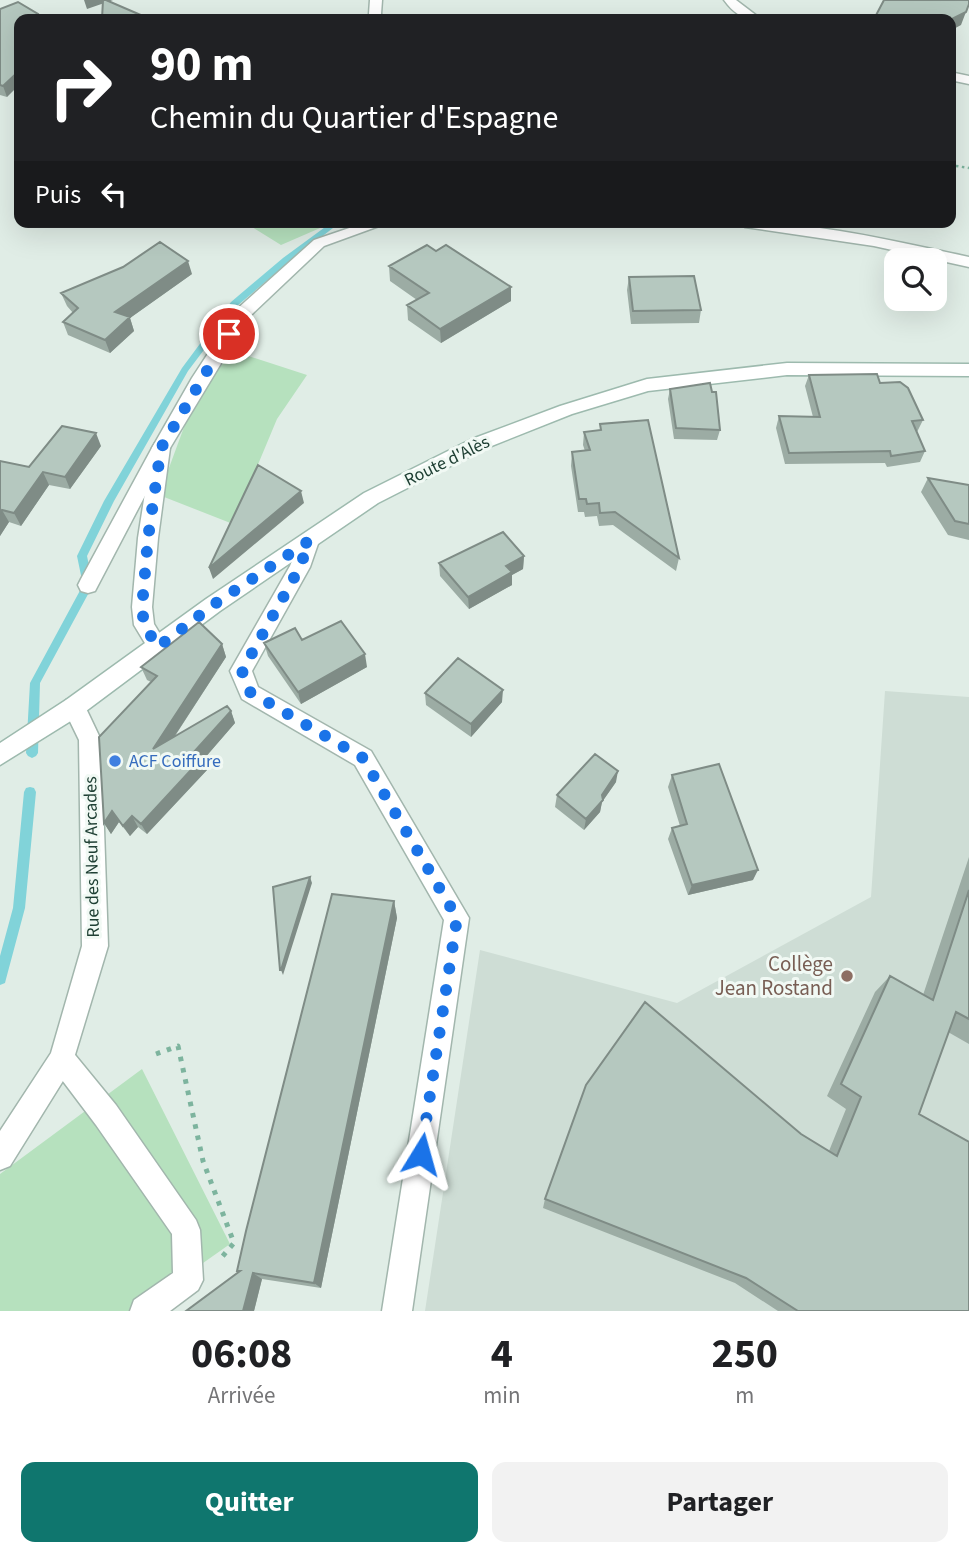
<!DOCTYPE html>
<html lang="fr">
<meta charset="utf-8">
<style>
:root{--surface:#fff;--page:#f2f2f2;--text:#202124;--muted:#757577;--accent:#0f766e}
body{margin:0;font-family:"Source Sans 3",sans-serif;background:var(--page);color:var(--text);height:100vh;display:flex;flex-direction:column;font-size:26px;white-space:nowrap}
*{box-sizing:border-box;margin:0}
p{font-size:23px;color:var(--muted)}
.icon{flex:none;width:38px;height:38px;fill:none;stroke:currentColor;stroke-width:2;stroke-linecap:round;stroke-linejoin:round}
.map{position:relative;height:1311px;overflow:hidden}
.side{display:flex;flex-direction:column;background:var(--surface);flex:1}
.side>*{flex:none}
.hud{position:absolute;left:14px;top:14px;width:942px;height:214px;border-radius:14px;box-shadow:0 7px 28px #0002;background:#202124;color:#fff;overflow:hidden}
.fabs{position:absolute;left:884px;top:248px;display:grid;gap:14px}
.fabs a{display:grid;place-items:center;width:63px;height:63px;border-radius:14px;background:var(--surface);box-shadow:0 7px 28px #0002;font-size:35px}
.pin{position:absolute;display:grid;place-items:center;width:60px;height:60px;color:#fff;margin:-30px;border:4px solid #fff;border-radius:50%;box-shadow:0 2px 7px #0007}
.me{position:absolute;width:77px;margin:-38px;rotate:8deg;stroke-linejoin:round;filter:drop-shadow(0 0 5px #0008)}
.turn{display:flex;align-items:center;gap:24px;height:147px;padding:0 21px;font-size:32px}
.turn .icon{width:91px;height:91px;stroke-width:2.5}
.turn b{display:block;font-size:49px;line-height:60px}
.then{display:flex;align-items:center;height:66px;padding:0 21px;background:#0003;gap:14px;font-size:26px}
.eta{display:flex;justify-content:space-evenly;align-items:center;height:119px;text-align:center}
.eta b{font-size:42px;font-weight:700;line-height:49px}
.primary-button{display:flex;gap:14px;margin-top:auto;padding:14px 21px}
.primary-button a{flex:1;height:80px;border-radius:14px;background:var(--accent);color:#fff;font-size:28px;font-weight:700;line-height:80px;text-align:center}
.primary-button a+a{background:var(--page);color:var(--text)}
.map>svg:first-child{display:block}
.built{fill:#ceddd5}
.green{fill:#b6e1be}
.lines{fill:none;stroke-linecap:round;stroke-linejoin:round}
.stream{fill:#81d3d9;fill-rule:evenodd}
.lane-casing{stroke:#a2b6ad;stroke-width:3}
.street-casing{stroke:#a2b6ad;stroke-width:3}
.secondary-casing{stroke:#9dbaae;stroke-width:3}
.path-far1{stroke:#7db49e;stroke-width:2.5;stroke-dasharray:2.5 3.5;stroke-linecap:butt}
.path{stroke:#7db49e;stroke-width:5;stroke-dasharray:4.5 7;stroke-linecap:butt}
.lane{fill:#fff;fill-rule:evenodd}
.street{fill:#fff;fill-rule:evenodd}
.secondary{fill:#fff;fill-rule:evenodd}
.wall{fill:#9caca4}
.shaded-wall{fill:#7f8c86}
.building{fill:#b5c8bf;stroke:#7f8c86;stroke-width:2}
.route{stroke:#1a73e8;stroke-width:12;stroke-dasharray:0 21.6}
.shop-dot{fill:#3f7fe0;stroke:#f1f9f4;stroke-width:2.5}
.education-dot{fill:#8d6e63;stroke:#f1f9f4;stroke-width:2.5}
.labels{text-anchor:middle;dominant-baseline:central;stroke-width:6;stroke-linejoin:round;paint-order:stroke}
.street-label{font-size:18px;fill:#1f4034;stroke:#f1f9f4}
.shop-label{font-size:18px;fill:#366cbe;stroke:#f1f9f4;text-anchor:start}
.near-education-label{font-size:21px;fill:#785e54;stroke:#f1f9f4;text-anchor:end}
</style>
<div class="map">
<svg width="969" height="1311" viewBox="0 0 969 1311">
<rect width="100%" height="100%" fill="#e0ede6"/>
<path class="built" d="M885 691 969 697V1311H425L480 950 677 1003 871 897Z"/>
<path class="green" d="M244 222H334L281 245Z
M233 351 307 375 277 419 233 524 159 495 194 400Z
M142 1069 230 1244 135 1311H0V1174Z"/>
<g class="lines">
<path class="stream" d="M332 222H343L333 228 289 262 237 306 188 371 114 501 87 556 93 585 40 683 38 753 36 756 32 758 28 756 26 753 30 683 83 585 77 556 104 501 182 368 231 302 283 258Z
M30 787 34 788 36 792 25 908 6 979 5 983 0 985V956L13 908 24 792 26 788Z"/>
<defs>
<path id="lane" d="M950 72 969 76V84L950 80Z
M161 442 167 443 170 448 95 591 88 593 81 591 78 585 81 579 152 448 155 443Z
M62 1046 71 1050 116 1105 196 1220 200 1230 203 1280 198 1290 170 1311H130L134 1300 173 1273 172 1234 96 1125 53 1068 49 1059 53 1050Z"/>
<path id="street" d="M370 0H382L381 14 385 19H373L369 14Z
M724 0H736L761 19C744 20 734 14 724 0Z
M367 222H390L324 246 249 317 170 448 158 538 152 607 154 624 168 647 165 653 158 656 151 653 134 625 132 607 138 538 152 448 192 378 237 309 314 240Z
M738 222C816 222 893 241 969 257V267L874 246 745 227Z
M309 534 316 536 319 541 310 567 252 671 258 687 371 751 469 918 412 1311H382L444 920 355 765 242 699 230 671 290 566 302 536Z
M74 698 82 700 101 740 108 946 71 1068 10 1166 0 1170V1131L51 1053 82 946 79 740 63 707 66 700Z"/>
<path id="secondary" d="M787 363 969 364V376L787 375 648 391 572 414 484 449 378 503 220 611 82 714 0 765V743L66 700 206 599 364 493 472 439 560 406 647 379Z"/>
</defs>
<use href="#lane" class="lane-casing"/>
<use href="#street" class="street-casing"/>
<use href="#secondary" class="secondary-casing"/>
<path class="path-far1" d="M950 165 969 168"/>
<path class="path" d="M156 1054 178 1046 203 1161 234 1243 221 1258"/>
<use href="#lane" class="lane"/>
<use href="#street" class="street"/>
<use href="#secondary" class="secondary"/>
</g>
<path class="wall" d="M0 9 38 14 39 19H19L7 97 0 95Z
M389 266 511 301 441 343 408 320 407 305 417 300 390 281Z
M192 274 130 318 134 331 110 353 68 335 63 322 73 313 67 306 61 293Z
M629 277 701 310 699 323 631 324 627 290Z
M809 375 880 383 923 420 917 432 925 451 920 462 887 467 885 463 785 464 776 428 779 416 813 417 805 386Z
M670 389 720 430 717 440 674 439 668 399Z
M600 424 679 558 676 571 613 525 599 526 597 516 585 517 584 512H578L571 466 572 452 585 451 583 445 584 432 600 430Z
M101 446 70 489 49 485 21 526 9 522 0 536V461L29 467Z
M928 478 969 485V540L948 535 921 492Z
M524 556 523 569 512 575V585L469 609 440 576 439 563Z
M302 640 367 667 301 704 268 656 264 643Z
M222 644 226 657 175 736 231 711 235 723 203 760 207 770 147 834 138 827 130 836 119 822 111 834 104 823 151 682 147 680 141 667Z
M425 693 502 702 471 737 426 705Z
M672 775 753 880 688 895 668 839 672 828 680 826 668 787Z
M616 782 602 802 600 812 584 830 555 807 557 795Z
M969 857V1044L948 1032 919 1114 969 1311H778L735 1283 543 1208 545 1199 801 1134 829 1151 846 1109 827 1096 875 992 890 976 923 995Z
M394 901 397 918 321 1288 262 1279 254 1311H186L239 1272 237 1271Z"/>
<path class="shaded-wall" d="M84 0H113L87 9Z
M969 4 961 25 950 31V20Z
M19 71V85L7 97 3 86Z
M188 261 192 274 130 318 134 331 110 353 105 340 115 312Z
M511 287V301L441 343 440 329Z
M96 433 101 446 70 489 65 477Z
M43 472 49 485 21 526 14 513Z
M301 491 304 503 213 579 209 568Z
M2 510 9 522 0 536V513Z
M524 556 523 569 512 575V585L469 609 468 597 506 566Z
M222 644 226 657 159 760 153 749Z
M365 654 367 667 301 704 298 692Z
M503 690 502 702 471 737V724Z
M231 711 235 723 203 760 207 770 147 834 141 824 193 753Z
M618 771 616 782 602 802 600 812 584 830 586 819Z
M112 811 119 822 111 834 104 823Z
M132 816 138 827 130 836 123 826Z
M758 870 753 880 688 895 692 885Z
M310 877 312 883 283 975 281 970Z
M394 901 397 918 321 1288 314 1283Z
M253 1273 262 1279 254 1311H243Z"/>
<path class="building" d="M103 0H106L150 19H102Z
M884 0H969V4L966 12 950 20 874 19Z
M18 2 38 14 36 19H19V71L3 86 0 85V9Z
M160 242 188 261 115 312 130 317 105 340 63 322 78 308 61 293 123 267Z
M427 245 436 251 446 245 511 287 440 329 407 305 429 293 389 266Z
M694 276 701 310 633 311 629 277Z
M877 374 880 383 900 382 908 388 923 420 912 421 925 451 891 456 890 451 789 453 779 416 820 417 809 375Z
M710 383 712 392H716L720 430 676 428 670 389Z
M648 420 679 558 615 512 600 513 599 503 587 504 586 499H579L572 452 590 450 584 432 601 430 600 424Z
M62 426 96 433 65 477 43 472 14 513 2 510 0 513V461L29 467Z
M258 465 301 491 209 568 246 490Z
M928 478 969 485V524L955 521Z
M503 532 524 556 506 566 512 572 468 597 439 563Z
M341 621 365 654 298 692 264 643 295 628 302 640Z
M199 622 222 644 153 749 227 706 231 711 193 753 202 758 141 824 132 816 123 826 112 811 104 823 99 737 157 676 141 667Z
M458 658 503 690 471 724 425 693Z
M595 754 618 771 602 795 603 800 586 819 557 795Z
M719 764 758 870 692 885 672 828 687 824 672 775Z
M310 877 281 970H280L273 887Z
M969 890V1019L956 1012 919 1114 969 1142V1311H798L746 1278 545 1199 586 1085 645 1002 801 1134 837 1156 861 1097 841 1084 890 976 933 1000Z
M332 894 394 901 314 1283 253 1273 243 1311H186L240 1271H237L246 1231Z"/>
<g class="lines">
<path class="route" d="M229 334 161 448 148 538 142 607 144 625 158 647 213 605 309 541 300 567 242 671 250 692 363 758 457 918 421 1154"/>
</g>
<circle class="shop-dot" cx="115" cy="761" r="7"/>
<circle class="education-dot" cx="847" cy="976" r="7"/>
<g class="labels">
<g class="street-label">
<text transform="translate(447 461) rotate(-26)">Route d'Alès</text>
<text transform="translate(92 857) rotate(-91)">Rue des Neuf Arcades</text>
</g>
<g class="shop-label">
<text x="129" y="761">ACF Coiffure</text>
</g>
<g class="near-education-label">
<text x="833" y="964">Collège<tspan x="833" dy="24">Jean Rostand</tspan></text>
</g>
</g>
</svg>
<div class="fabs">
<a><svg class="icon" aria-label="search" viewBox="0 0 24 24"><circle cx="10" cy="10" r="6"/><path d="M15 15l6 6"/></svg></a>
</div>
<div class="pin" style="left:229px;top:334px;background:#d93025"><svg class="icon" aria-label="arrive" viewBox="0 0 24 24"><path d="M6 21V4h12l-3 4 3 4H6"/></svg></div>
<svg class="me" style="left:421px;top:1154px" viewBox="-20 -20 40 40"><path d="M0-17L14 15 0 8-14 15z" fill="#1a73e8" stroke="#fff" stroke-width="4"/></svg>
<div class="hud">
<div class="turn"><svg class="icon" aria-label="right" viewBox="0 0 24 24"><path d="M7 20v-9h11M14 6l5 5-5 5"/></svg><div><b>90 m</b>Chemin du Quartier d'Espagne</div></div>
<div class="then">Puis<svg class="icon" aria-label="left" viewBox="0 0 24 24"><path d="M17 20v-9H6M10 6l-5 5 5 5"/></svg></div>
</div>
</div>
<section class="side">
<div class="eta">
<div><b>06:08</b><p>Arrivée</p></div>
<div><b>4</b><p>min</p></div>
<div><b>250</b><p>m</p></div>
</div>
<div class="primary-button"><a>Quitter</a><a>Partager</a></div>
</section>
